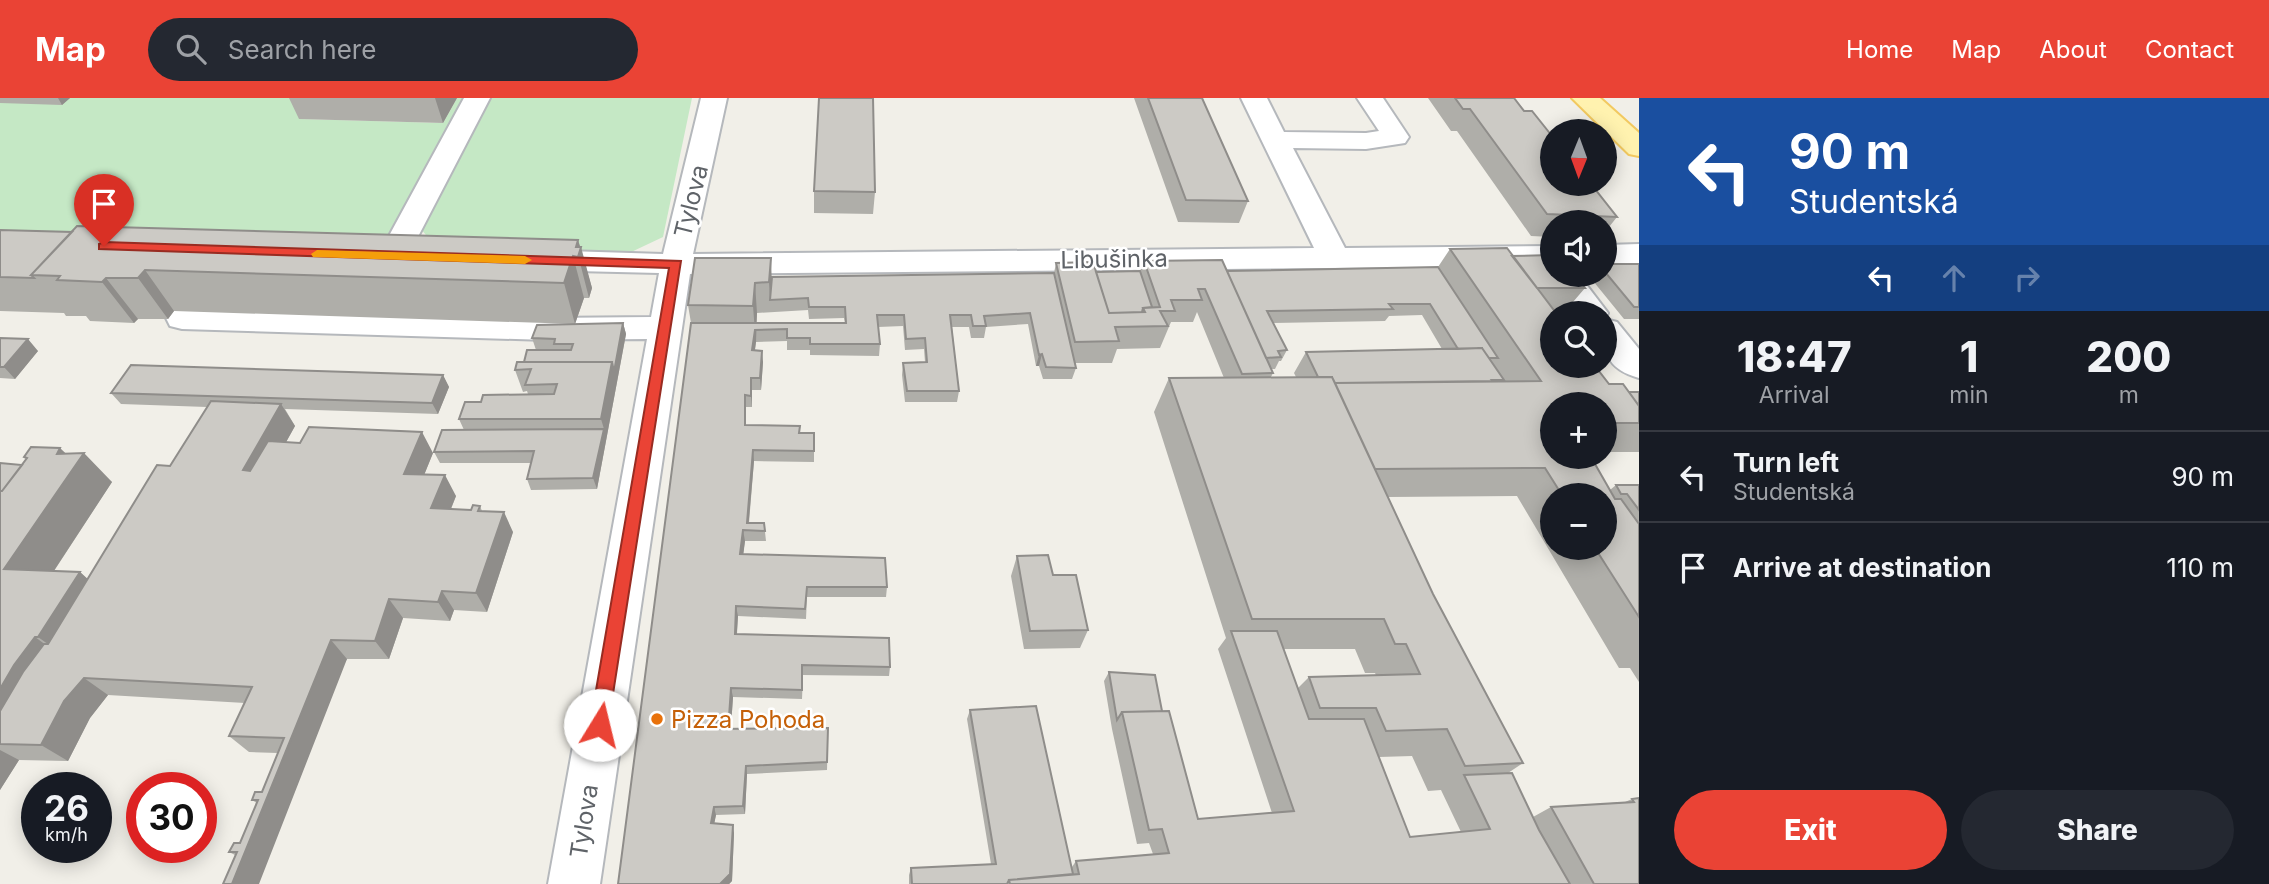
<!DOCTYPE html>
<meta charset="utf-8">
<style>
:root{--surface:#171b24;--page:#242831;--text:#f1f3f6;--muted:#9ea1a6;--line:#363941;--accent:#ea4335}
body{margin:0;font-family:Inter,sans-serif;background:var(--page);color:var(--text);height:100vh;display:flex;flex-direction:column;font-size:26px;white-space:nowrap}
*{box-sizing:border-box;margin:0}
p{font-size:23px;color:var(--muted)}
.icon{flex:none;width:38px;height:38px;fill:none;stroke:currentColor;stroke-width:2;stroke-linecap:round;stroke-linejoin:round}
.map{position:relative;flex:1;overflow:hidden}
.sheet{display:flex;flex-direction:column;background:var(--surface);width:630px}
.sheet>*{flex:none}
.top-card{background:#1a4fa0;color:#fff;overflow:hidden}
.needle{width:46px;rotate:181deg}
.buttons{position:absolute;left:1540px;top:21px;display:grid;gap:14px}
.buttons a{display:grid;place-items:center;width:77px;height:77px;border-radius:50%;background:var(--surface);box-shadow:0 4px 18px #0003;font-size:35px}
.speed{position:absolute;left:21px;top:674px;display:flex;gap:14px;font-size:35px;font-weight:700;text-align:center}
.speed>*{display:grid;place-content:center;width:91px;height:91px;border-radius:50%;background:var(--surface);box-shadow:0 4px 18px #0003;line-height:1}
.speed small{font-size:18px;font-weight:400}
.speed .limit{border:10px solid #d22;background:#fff;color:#111}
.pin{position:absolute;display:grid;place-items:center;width:60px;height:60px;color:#fff;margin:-72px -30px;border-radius:50% 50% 50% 0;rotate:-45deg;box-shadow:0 0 7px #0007}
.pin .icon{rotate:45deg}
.me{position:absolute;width:77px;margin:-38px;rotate:9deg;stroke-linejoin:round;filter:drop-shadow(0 0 5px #0008)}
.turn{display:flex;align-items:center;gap:24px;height:147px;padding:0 35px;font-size:32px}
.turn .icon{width:91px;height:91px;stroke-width:2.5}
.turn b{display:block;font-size:49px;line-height:60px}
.lanes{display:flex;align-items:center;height:66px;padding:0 35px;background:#0003;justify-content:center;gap:35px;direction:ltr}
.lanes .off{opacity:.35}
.eta{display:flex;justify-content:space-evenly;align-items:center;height:119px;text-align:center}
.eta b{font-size:42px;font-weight:800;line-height:49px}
.primary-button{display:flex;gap:14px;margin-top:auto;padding:14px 35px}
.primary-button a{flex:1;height:80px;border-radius:42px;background:var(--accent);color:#fff;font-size:28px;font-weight:800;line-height:80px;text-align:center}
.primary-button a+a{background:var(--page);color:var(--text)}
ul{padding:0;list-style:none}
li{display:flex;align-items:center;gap:21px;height:91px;padding:0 35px;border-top:2px solid var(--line)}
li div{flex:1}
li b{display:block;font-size:26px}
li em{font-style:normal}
header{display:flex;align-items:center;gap:42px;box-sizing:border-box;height:98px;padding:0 35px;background:var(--accent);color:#fff}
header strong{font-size:33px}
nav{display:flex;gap:38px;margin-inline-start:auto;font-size:24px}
.search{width:490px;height:63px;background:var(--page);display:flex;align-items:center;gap:18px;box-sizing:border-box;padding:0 24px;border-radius:38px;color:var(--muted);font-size:26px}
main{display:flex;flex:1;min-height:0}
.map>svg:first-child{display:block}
.green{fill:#c5e8c5}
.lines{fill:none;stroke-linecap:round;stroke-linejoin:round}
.minor-casing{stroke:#b5b8bc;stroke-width:4}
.major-casing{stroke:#f2c960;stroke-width:4}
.minor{fill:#fff;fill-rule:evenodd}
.major{fill:#fff2af;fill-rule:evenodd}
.wall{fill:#afaea9;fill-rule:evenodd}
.shaded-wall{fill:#8f8d8a}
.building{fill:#cccac5;stroke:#8f8d8a;stroke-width:2}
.route{fill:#ea4335;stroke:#982c22;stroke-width:2}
.slow{fill:#f59e0b}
.food-dot{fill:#e8710a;stroke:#fff;stroke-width:2.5}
.labels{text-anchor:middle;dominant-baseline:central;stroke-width:5;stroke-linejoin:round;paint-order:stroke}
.street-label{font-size:24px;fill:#5f6368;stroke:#fff}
.food-label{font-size:24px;fill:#c56008;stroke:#fff;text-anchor:start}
</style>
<header>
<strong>Map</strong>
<div class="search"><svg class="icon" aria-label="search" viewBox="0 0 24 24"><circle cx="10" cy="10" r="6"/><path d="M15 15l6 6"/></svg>Search here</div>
<nav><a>Home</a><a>Map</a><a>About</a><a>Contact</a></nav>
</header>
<main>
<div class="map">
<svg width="1639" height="786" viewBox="0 0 1639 786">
<rect width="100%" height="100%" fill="#f1efe8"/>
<path class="green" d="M70 0H315L300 21 443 25 457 0H470L400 129 380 142 0 135V5Z
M486 0H692L663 139 627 156 447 151 430 142 421 131Z"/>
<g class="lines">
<defs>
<path id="minor" d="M464 0H490L408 158 404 165 393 168 382 165 378 158Z
M701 0H727L693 156 1314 150 1241 0H1267L1284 34 1366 35 1379 33 1357 0H1383L1409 39 1405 45 1366 51 1293 50 1345 150 1552 148V168L690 176 600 786H548L647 241 546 242 182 231 170 228 166 220 170 212 182 209 546 220 651 219 659 175 534 172 523 169 519 162 523 155 534 152 663 156Z
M1639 146V166L1605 167V147Z
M1551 170 1552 177H1579L1608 215 1605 221V215H1575L1546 177Z
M1605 221 1617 224 1639 251V280C1604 270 1604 253 1605 221Z"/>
<path id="major" d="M1572 0H1600L1639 35V58L1629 56Z"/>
</defs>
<use href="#minor" class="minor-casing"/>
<use href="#major" class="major-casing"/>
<use href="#minor" class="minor"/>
<use href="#major" class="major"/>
</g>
<path class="wall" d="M0 0H70L62 7 0 5Z
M289 0H457L443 25 299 21Z
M1134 0H1202L1248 103 1239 125 1178 124Z
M1428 0H1514L1617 119 1605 134V124H1552V139L1531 138 1457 33H1451Z
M814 93 875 94 873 116 814 115Z
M0 132 580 149 592 190 589 200H584L575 226 623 225 626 236 597 391 531 392 527 381 531 365H440L434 354 464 332 459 321 481 304 528 296 527 293 523 294 515 272 536 252 532 240 575 226 174 213 168 221H138L134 225 90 223 86 218H66L64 215 0 213Z
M1450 151 1512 158 1585 190 1567 211 1553 212 1609 286 1629 294H1639V354H1605V306H1552L1610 392 1616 387H1639V584L1630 570H1619L1517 398 1388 399 1433 496 1523 665 1508 675 1533 719 1551 709 1625 704 1632 701 1639 700V786H909V777L911 770 991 766 967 621 970 612 1072 769 1076 763 1153 756 1149 745 1137 746 1112 631 1104 583 1109 574 1162 613 1198 721 1272 715 1218 551 1226 540 1154 314 1169 280H1224L1197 214 1193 224H1171L1160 250 1117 251 1112 265H1075L1076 270 1072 281H1043L1039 268H1036L1028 226 986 229 984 240H971L969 229H952L959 293 957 304H905L902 277 903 265 925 264 924 251 905 252 903 228 878 229 880 246 879 258 810 257V252H787V243L756 244 755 252 763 264 761 292H752V309H746V327L800 335H814V364L754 363 749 425H764L766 443H745L743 456 887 489 886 499H807L806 521 738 518 737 536 890 569 889 578 803 577 802 601 733 599 731 628H718V631L828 630 827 672 747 676 745 716 716 717 714 725 734 735 732 783 729 786H618L691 225 688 207 772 179 1054 175 1056 165 1096 174 1140 173 1144 163 1227 173 1438 169ZM808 212 809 221 844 220 845 225H756L757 215ZM1422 217 1442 251 1306 254 1294 275 1296 279H1271L1273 275 1271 271H1275L1279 263H1281L1287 252 1273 225 1385 223 1389 218ZM1552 397H1605V450H1552ZM1284 551H1355L1365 575H1375L1376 577 1309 579 1298 590ZM1412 658 1428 693 1441 692 1461 734 1410 739 1379 659Z
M1605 166H1639V221H1624L1589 178 1590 177H1605Z
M0 240 38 253 15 281 0 280Z
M443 277 449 289 438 316 285 311 295 328 286 344 433 355 424 377 456 398 451 411 471 412 480 408 482 413 513 434 487 514 454 512 450 523 403 520 389 561H347L235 757 229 754 240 745 257 705 252 702 262 694 278 655 249 654 229 638 245 605 108 597 90 620 68 663 19 662 0 692V365L22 367 26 362 24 359 66 356 112 384 54 473 80 474 87 481 170 368 207 309 121 306 111 295Z
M1017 458 1053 477 1088 532 1080 550 1024 551 1011 478Z"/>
<path class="shaded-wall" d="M58 0H70L62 7Z
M435 0H457L443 25Z
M578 142 581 151V149L592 190 589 200 576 149Z
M573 158 584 200 575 226 564 185Z
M771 160 772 190 770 202 769 184Z
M145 172 174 213 168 221 138 180Z
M106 180 138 221 134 225 102 184Z
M755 185 757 215 756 244 753 264 752 252 755 234 753 208Z
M623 225 626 236 597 391 593 380 604 331 601 321 612 264Z
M28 241 38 253 15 281 4 269Z
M762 253 763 264 761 292 760 280Z
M1042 256 1039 268H1036L1039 257Z
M443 277 449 289 438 316 432 305Z
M751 280 752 292V309L751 298Z
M281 306 295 328 259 393 243 372Z
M422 334 433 355 416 397 404 376Z
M60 350 77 366 84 355 112 384 38 497 4 471Z
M753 352 754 363 748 432 747 425Z
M445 377 456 398 443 430 431 410Z
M504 414 513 434 487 514 476 495Z
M743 432 745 443 742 467 740 456Z
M80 474 110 501 73 564 38 539Z
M442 493 454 512 450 523 438 504Z
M389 501 403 520 389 561 375 543Z
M736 508 738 518 736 546 735 536Z
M35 539 69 564 0 646V591L14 567Z
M331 542 347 561 259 786H232Z
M84 580 108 597 90 620 68 663 41 647 64 603Z
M731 590 733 599 731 628 729 619Z
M0 652 19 662 0 692Z
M746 668 747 676 745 716 743 708Z
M714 709 716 717 713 732 711 725Z
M733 727 734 735 732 783 729 786H720Z"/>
<path class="building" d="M819 0H873L875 94 814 93Z
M1148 0H1202L1248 103 1186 102Z
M1455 0H1514L1524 13H1532L1552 38V86H1591L1617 119 1547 116 1470 11H1463Z
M77 128 578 142 576 149H581L578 159 573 158 564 185 145 172 138 180H106L102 184 57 182 60 178 31 177Z
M0 132 72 134 31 177 34 180 0 179Z
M1507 150 1556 215H1552V268H1595L1609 286H1623L1639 308V325H1605V306H1552V359H1591L1615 401H1621L1639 426V519L1595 450H1605V397H1562L1545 370 1375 371 1335 285 1541 283 1450 151Z
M1552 157V177H1575L1585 190H1537L1512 158Z
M695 160H771L769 184 755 185 753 208 688 207Z
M1222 162 1273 275 1242 276 1205 191H1198L1202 202H1171L1175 213H1160L1168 228 1115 229 1119 243 1075 244 1056 165 1093 164 1109 215 1145 214 1143 210 1160 209 1144 163Z
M1605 166H1639V209H1634L1605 174Z
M1438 169 1498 260H1489L1482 250 1458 251 1430 206H1389L1393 211 1267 213 1287 252 1278 253 1281 259 1266 260 1227 173Z
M1140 173 1152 209 1143 210 1142 214 1109 215 1096 174Z
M1054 175 1076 270 1046 269 1042 256 1039 257 1030 215 984 218 986 228H973L971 217H950L959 293H907L903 265 927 264 925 240 906 241 904 217H877L880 246H810V240H787V231L755 232 752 252 762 253 760 280H751V298L745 297V327L800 328 799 335H814V353L753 352 747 425H764L765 433 743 432 740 456 885 460 887 489H807L805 511 736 508 735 536 889 540 890 569 802 567V592L731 590 729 619 716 620V631L828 630 827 664 746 668 743 708 714 709 711 725 733 727 730 776 720 786H618L691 225H846L845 209H809L808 200 770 202 772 179Z
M623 225 614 274 612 264H524L527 252H571L573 246H554L555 241 532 240 537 227Z
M0 240 28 241 4 269H0Z
M1482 250 1504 282H1492L1493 283 1335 285 1332 279H1318L1306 254Z
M517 264H612L601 321H459L465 304H481L483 297 554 296 557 286 525 287 531 271 515 272Z
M131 267 443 277 432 305 111 295Z
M1332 279 1433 496 1523 665 1465 668 1447 631 1386 633 1376 610H1320L1309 579 1420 576 1406 546H1395L1384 521H1252L1169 280Z
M1629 294H1639V308Z
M211 303 281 306 243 372 250 373 268 343 300 345 309 329 422 334 404 376 445 377 431 410 471 412 473 407 480 408 478 413 504 414 476 495 442 493 438 504 389 501 375 543 331 542 232 786H223L237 754H229L234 745H240L258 702H252L255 694H262L284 640 229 638 252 589 84 580 64 603 41 647 0 646V613L23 574 44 546H48L157 367 170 368Z
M604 331 593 380 527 381 534 353 434 354 442 332Z
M31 349 60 350 57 356 84 355 4 471 80 474 38 539H35L14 567 0 591V393H2L27 360 24 359Z
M0 365 22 367 2 393H0Z
M1616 387H1639V412L1627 396H1621Z
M1048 457 1053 477H1076L1088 532 1030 533 1017 458Z
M1231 533H1277L1309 621H1364L1410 739 1490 731 1464 677 1512 675 1539 732 1570 786H1010L1009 782 1079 776 1076 763 1169 755 1162 731 1149 732 1122 614 1169 613 1198 721 1294 713Z
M1109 574 1155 577 1162 613 1122 614 1117 622Z
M1036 608 1073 776 1009 782 1007 786H912L911 770 996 766 970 612Z
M1639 700V786H1594L1551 709 1634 704 1632 701Z"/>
<path class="route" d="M104 144 681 163 607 634 600 636 593 634 590 627 669 170 99 151V146Z"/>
<path class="slow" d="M317 152 525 158 532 162 525 166 313 159 311 156Z"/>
<circle class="food-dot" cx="657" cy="621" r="7"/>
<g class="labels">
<g class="street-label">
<text transform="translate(691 103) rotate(-76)">Tylova</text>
<text transform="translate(1114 161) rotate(-1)">Libušinka</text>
<text transform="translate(584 723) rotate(-81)">Tylova</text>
</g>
<g class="food-label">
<text x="671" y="621">Pizza Pohoda</text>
</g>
</g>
</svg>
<div class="buttons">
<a><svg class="needle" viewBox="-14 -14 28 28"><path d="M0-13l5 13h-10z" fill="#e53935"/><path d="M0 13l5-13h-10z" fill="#9ea1a6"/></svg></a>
<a><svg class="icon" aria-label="sound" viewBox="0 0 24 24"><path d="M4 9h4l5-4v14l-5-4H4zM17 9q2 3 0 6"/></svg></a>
<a><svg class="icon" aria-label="search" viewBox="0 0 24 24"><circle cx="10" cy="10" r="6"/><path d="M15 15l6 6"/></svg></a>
<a>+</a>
<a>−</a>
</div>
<div class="speed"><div>26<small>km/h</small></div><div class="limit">30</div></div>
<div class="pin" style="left:104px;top:148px;background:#d93025"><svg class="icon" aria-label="arrive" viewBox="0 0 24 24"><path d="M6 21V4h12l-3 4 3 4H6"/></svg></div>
<svg class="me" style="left:600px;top:627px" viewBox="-20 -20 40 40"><circle r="19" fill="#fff"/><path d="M0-13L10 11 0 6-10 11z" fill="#ea4335"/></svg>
</div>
<section class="sheet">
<div class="top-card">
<div class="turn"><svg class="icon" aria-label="left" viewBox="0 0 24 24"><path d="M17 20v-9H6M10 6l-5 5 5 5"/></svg><div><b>90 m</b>Studentská</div></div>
<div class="lanes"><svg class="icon" aria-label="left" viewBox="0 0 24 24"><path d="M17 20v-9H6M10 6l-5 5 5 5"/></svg><svg class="icon off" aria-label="ahead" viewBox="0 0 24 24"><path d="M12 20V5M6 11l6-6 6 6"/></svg><svg class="icon off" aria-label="right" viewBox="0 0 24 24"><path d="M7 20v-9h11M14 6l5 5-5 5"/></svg></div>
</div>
<div class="eta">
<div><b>18:47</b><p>Arrival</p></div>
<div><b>1</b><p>min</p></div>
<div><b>200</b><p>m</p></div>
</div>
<ul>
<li><svg class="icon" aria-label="left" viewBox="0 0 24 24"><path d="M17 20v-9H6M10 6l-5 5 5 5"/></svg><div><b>Turn left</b><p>Studentská</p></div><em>90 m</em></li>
<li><svg class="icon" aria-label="arrive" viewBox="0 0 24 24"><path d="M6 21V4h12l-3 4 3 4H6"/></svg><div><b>Arrive at destination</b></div><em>110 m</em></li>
</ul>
<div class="primary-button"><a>Exit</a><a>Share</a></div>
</section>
</main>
